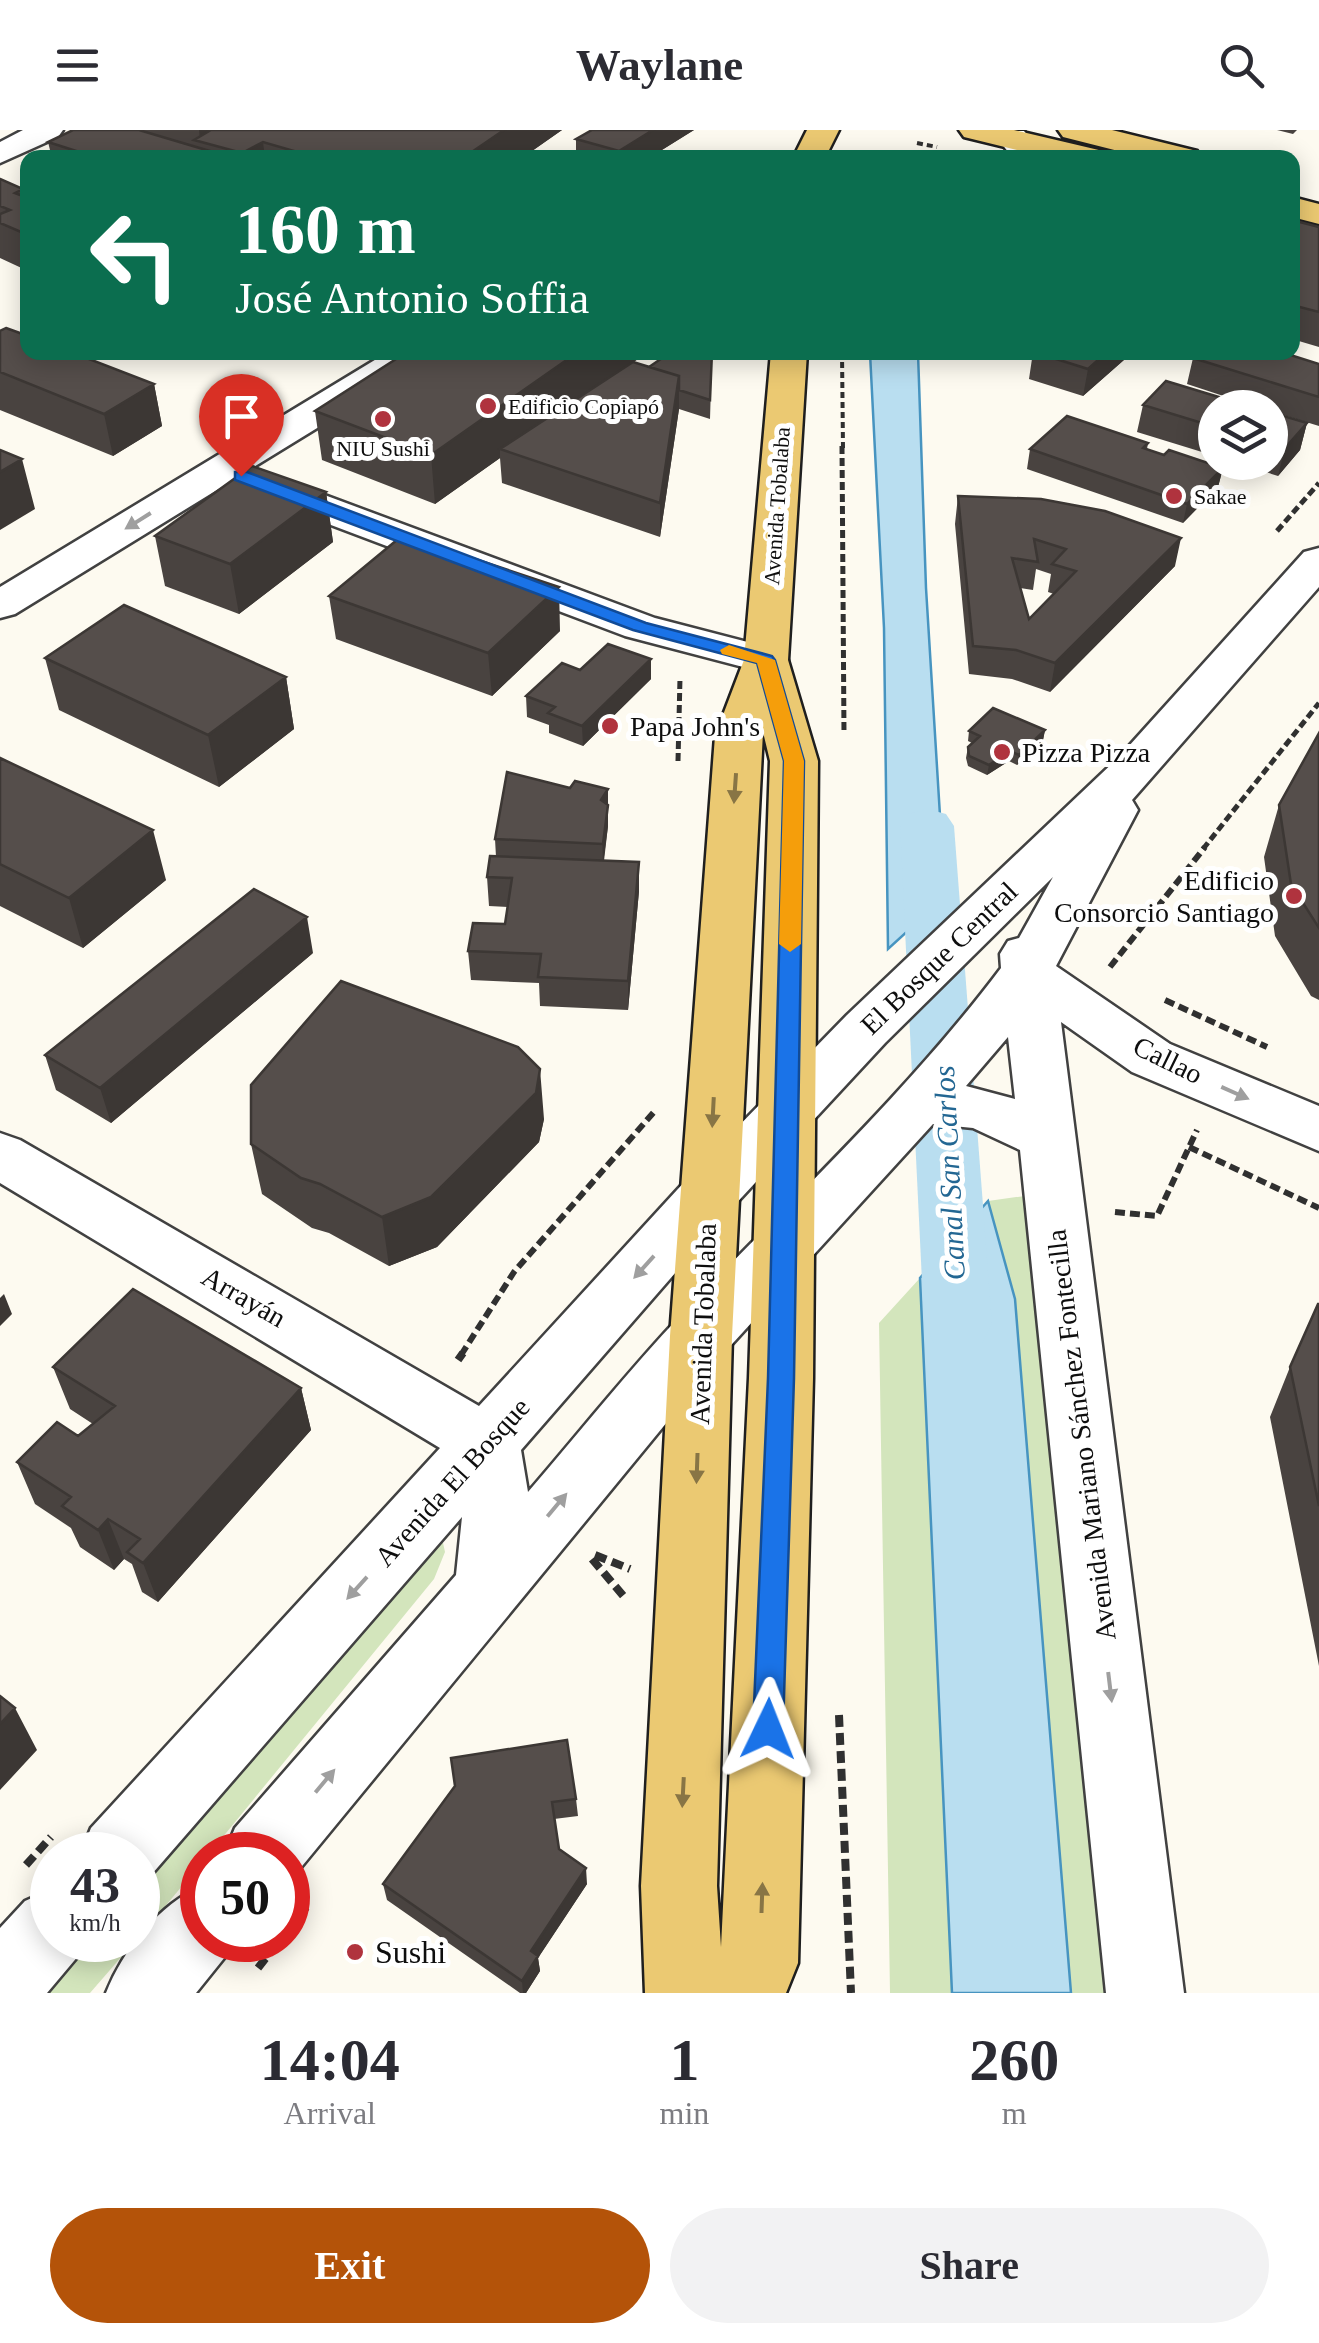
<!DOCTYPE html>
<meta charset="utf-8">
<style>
:root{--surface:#fff;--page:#f2f2f3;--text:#2b2b33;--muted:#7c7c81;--accent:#b45309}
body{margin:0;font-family:Georgia,serif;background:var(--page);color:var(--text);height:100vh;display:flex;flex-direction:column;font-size:38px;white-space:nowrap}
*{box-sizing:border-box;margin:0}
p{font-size:32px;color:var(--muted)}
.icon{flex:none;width:55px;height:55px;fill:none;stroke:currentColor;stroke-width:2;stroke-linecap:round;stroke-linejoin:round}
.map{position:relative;height:1863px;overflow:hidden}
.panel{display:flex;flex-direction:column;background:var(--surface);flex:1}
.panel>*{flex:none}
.hud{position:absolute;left:20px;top:20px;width:1280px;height:210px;border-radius:20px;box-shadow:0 5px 25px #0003;background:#0b6e4f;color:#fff;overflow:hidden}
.buttons{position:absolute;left:1198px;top:260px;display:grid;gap:20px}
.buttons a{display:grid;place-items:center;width:90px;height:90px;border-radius:50%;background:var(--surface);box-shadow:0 5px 25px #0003;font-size:50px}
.speed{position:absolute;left:30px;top:1702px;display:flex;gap:20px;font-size:50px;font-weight:700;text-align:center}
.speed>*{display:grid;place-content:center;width:130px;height:130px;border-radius:50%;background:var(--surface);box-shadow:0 5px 25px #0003;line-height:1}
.speed small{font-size:25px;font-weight:400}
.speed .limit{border:15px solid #d22;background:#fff;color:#111}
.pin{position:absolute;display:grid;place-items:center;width:85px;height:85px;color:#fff;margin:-102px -42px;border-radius:50% 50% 50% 0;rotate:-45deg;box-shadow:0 0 10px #0007}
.pin .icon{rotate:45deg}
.me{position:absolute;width:110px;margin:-55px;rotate:2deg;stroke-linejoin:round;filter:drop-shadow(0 0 8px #0008)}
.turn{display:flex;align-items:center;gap:35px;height:210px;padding:0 50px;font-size:45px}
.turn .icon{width:130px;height:130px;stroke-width:2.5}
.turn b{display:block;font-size:70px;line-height:85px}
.eta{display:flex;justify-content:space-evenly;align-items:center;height:170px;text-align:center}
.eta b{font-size:60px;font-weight:700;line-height:70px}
.action{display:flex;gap:20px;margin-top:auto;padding:20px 50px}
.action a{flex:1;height:115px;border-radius:60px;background:var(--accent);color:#fff;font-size:40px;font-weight:700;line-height:115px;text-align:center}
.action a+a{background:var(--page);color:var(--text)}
header{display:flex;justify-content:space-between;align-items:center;height:130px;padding:0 50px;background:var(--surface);font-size:45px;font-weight:700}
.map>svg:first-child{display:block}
.green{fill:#d3e5bc}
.water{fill:#b9def0;stroke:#4794c0;stroke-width:2.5}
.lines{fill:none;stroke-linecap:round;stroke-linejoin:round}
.canal{fill:#b9def0;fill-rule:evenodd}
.minor-casing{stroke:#414141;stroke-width:5}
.major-casing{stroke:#1f1f1f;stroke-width:5}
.path-far3{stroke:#303030;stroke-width:4;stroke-dasharray:6 4;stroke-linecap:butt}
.path-far2{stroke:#303030;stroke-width:5;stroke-dasharray:8 4;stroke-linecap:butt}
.path-far1{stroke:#303030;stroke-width:6;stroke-dasharray:10 5;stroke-linecap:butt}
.path{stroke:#303030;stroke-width:8;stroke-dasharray:12 6;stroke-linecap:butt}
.minor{fill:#fff;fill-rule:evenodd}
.major{fill:#ebc972;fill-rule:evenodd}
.wall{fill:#494340;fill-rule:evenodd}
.shaded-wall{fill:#3c3734}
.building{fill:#554e4b;stroke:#3c3734;stroke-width:2.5;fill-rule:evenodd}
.oneway{fill:#9f9f9f}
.oneway2{fill:#887545}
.route{fill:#1a73e8;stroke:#114b97;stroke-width:2.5}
.slow{fill:#f59e0b}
.poi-dot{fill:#b0333e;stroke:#fff;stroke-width:4}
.labels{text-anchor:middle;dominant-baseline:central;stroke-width:10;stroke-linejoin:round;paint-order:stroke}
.far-poi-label{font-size:22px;fill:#0e0e0e;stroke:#fff;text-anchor:start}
.far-street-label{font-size:22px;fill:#0e0e0e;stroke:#fff}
.poi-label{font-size:28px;fill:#0e0e0e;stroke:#fff;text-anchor:start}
.street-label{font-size:28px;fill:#0e0e0e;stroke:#fff}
.water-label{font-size:30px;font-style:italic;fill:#236793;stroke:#fff}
.near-poi-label{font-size:32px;fill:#0e0e0e;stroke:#fff;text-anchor:start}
</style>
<header><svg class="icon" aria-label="menu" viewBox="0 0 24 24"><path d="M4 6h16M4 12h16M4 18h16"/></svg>Waylane<svg class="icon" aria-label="search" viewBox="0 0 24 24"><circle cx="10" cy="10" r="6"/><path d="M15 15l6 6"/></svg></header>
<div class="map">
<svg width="1319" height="1863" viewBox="0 0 1319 1863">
<rect width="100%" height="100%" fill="#fdfaf0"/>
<path class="green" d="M1046 1063 1125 1863H1071L1015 1169 988 1071Z
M920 1148 952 1863H890L879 1193Z
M440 1399 445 1422 434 1449 208 1725H202V1732L138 1809V1747Z
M82 1810H136L90 1863H36Z"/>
<path class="water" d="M870 223H918L926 458 945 767 888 819 884 498Z
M988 1071 1015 1169 1071 1863H952L920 1148Z"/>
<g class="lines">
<path class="canal" d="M927 679 946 684 954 696 992 1193 982 1213 958 1221 934 1213 924 1193 900 696 908 684Z"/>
<defs>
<path id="minor" d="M23 0H63L58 7 0 33V12Z
M1002 1H1024L1046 28H1013L997 8Z
M388 222H433L428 230 252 338 655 488 782 521 788 530 782 539 766 543 625 506 225 355 15 484 0 488V457Z
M1319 418V457L1132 670 1138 680 1056 836 1170 914 1319 976V1021L1132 942 1061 892 1184 1863H1106L1020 1020 973 998 933 994 723 1224 289 1752 288 1725H224L235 1698 456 1445 462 1387 145 1752 138 1755V1725H80L91 1698 440 1318 0 1053V1003L20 1010 479 1276 688 1048 847 885 1119 627 1304 422ZM1053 747 1019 808 1008 811 1000 824 1001 838C907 963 790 1071 682 1184 628 1241 579 1303 528 1362L521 1320 730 1080 885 913ZM1008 907 1015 969 966 956Z
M202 1756V1810H234L229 1822 196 1863H106C123 1820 159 1774 202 1756Z
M52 1759V1810H86L79 1825 47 1863H0V1798L25 1771Z"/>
<path id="major" d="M807 0H839L825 28H793Z
M959 0H1014L1103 21 1108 28H1050L964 7Z
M1058 0H1112L1197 21 1202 28H1146L1063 7Z
M1292 67 1319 74V94L1292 87Z
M771 222H807L788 530 818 631 813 1248 798 1833 786 1863H645L641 1756 670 1206 715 606 744 530ZM763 602 770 631 749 1248 721 1817 717 1756 732 1206Z"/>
</defs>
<use href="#minor" class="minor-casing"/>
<use href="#major" class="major-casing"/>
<path class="path-far3" d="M917 13 937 17
M842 222 843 319"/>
<path class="path-far2" d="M842 316 844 604
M1277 401 1319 353
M678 631 680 548
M1203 719 1319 573"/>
<path class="path-far1" d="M1110 837 1205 717
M1165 870 1267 917
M1189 1017 1319 1078
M1115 1082 1157 1086 1197 1000
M461 1225 514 1142 654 982"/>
<path class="path" d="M458 1230 463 1223
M595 1425 630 1439
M592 1429 626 1469
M839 1585 851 1863
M26 1735 51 1707
M288 1801 307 1776
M258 1838 280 1810"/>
<use href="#minor" class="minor"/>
<use href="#major" class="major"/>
</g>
<path class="wall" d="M73 0H562L522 28H52L48 12Z
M592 0H694L649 28H576V9Z
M1277 0H1297L1293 4Z
M0 49 23 59 25 67 28 68V141L0 128Z
M1292 90 1319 97V217L1292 209Z
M0 201 154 254 162 296 113 326 0 280Z
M407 222H647L634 232 649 237 712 222 710 289 679 279 660 407 502 353 500 328 435 374 322 330 315 281Z
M1033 222H1133L1083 266 1029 249Z
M1193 228 1319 234V296L1270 281V278H1260L1187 254Z
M1143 275 1215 278V326L1137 302Z
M1270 282 1307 293 1300 320 1278 346 1235 332H1270Z
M1148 313 1147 319 1164 325 1223 338 1218 357 1183 393 1027 339 1030 319Z
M326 362 333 412 239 484 165 456 155 406Z
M958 366 1175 436 1050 562 1012 549 969 544 955 394ZM1036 439 1051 444 1048 462 1054 464 1029 489 1020 458 1033 460Z
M329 466 560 501 492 566 336 509Z
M45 528 286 547 294 599 219 657 59 580Z
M580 540 651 549 583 616 549 603V595L527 587 526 566Z
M1045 600 1043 610 1017 635 1009 631 987 645 968 636 966 628 968 617 972 613 968 611 969 601Z
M1319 603V870L1311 866 1275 806 1264 727 1279 675Z
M0 628 166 750 83 818 0 776Z
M570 658 608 659V696L604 731 639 732V761L628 880 540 876 539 853 471 850 468 821 505 794 508 777 489 776 487 747 496 727 495 709Z
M313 823 111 993 56 960 45 925Z
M544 989 539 1012 437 1117 389 1136 329 1103 312 1098 262 1064 251 1014Z
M1319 1174V1536L1270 1287 1290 1237Z
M53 1237 301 1258 311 1300 158 1472 142 1462 132 1434 124 1429 114 1440 80 1417 71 1398 35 1374 17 1332 78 1306 93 1294 70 1279Z
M455 1656 576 1669 578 1686 554 1689 559 1719 587 1754 538 1828 540 1841 526 1863H520L387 1770 383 1754Z"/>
<path class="shaded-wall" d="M199 0H274L200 11Z
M504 0H562L522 28H463Z
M653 0H694L649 28H619V21Z
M263 12 265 28H243L242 23Z
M578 222H647L509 322 500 319V328L435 374 431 325Z
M1107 222H1133L1083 266 1088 239Z
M679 246V279L660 407V373Z
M154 254 162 296 113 326 104 284Z
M1307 293 1300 320 1278 346 1285 318Z
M22 329 35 379 0 400V342Z
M1223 338 1218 357 1183 393 1187 374Z
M326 362 333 412 239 484 230 434Z
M1181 408 1175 436 1050 562 1055 533Z
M559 457 560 501 492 566 488 523Z
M651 529V549L583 616 582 596Z
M286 547 294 599 219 657 208 605Z
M1045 600 1043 610 1017 635 1019 625Z
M1010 621 1009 631 987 645 989 635Z
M608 659V696L603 734 601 670Z
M153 700 166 750 83 818 69 768Z
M639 732V761L628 880V851Z
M307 787 313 823 111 993 100 958Z
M540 939 544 989 539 1012 437 1117 389 1136 382 1087Z
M4 1164 12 1184 0 1196V1168Z
M301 1258 311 1300 158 1472 143 1433Z
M108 1389 124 1429 114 1440 98 1400Z
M15 1578 37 1620 0 1660V1594Z
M586 1738 587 1754 538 1828 540 1841 526 1863H523L522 1851 531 1821Z"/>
<path class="building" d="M73 0H139L213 22 203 28H98L48 12Z
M211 0H504L463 28H318L263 12 242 23 194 10Z
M592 0H653L619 21 576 9Z
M958 22 992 28H958Z
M0 49 23 59 15 63 28 68V105L0 93V84L10 80 0 76Z
M1292 90 1319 97V182L1292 175Z
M6 198 28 206V222H71L154 254 104 284 0 242V201Z
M407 222H578L431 325 315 281Z
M671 222H712L710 270 679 260V246L649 237Z
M1034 222H1107L1088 239Z
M1198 222H1281L1319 234V267L1193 228Z
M633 232 679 246 660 373 500 319Z
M1166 251 1255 278H1215V297L1143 275Z
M1270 282 1307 293 1285 318 1270 314Z
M1067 286 1148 313 1143 318 1164 325 1169 320 1223 338 1187 374 1030 319Z
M0 320 22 329 0 342Z
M252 336 326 362 230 434 155 406Z
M958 366 1041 369 1105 381 1181 408 1055 533 1016 520 973 516ZM1034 409 1066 419 1052 434 1076 441 1029 489 1012 428 1038 432Z
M403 405 559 457 488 523 329 466Z
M124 475 286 547 208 605 45 528Z
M608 514 651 529 582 596 548 583 555 577 526 566 562 533 580 540Z
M993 578 1045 600 1019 625 1010 621 989 635 969 626 968 617 980 606 969 601Z
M1319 603V798L1291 754 1279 675Z
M0 628 153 700 69 768 0 734Z
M507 642 570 658 575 651 608 659 601 670 608 675 603 714 495 709Z
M490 726 639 732 628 851 538 847 541 824 468 821 473 793 505 794 512 748 487 747Z
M254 759 307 787 100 958 45 925Z
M341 851 518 917 540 939 536 963 431 1067 382 1087 320 1054 301 1048 251 1014V955Z
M133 1159 301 1258 143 1433 127 1422 140 1409 108 1389 98 1400 62 1376 71 1367 17 1332 57 1292 78 1306 115 1276 53 1237Z
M1318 1174H1319V1376L1290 1237Z
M0 1566 15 1578 0 1594Z
M567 1610 576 1669 552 1672 559 1719 586 1738 531 1821 538 1826 522 1851 383 1754 455 1656 451 1628Z"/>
<defs><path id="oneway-solid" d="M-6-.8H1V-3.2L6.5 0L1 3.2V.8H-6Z" transform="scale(2.5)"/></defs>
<g class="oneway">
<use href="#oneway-solid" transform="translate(138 391) rotate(148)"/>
<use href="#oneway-solid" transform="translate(1235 963) rotate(24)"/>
<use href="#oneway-solid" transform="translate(644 1137) rotate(132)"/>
<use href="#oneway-solid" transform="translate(557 1375) rotate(-50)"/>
<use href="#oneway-solid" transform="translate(357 1458) rotate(132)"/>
<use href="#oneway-solid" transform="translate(1110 1557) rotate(83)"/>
<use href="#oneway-solid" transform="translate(325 1651) rotate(-50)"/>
</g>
<g class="oneway2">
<use href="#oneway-solid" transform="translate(735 658) rotate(94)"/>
<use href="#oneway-solid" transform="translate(713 982) rotate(93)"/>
<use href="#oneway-solid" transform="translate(697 1338) rotate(92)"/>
<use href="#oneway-solid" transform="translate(683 1662) rotate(93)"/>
<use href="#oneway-solid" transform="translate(762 1768) rotate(-88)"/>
</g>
<path class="route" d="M235 342H247L646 493 772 526 775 530 804 631 794 1248 783 1599 778 1609 768 1613 757 1609 753 1599 768 1248 784 631 757 533 633 500 235 350Z"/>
<path class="slow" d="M729 515 775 530 804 631 801 814 790 822 779 814 784 631 757 533 722 524 720 520Z"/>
<g class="poi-dot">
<circle cx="488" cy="276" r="10"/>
<circle cx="383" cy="289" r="10"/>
<circle cx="1174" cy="366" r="10"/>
<circle cx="610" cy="596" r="10"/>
<circle cx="1002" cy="622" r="10"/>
<circle cx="1294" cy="766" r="10"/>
<circle cx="355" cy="1822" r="10"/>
</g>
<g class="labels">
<g class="far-poi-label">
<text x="508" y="276">Edificio Copiapó</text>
<text x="383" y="318" text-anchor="middle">NIU Sushi</text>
<text x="1194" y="366">Sakae</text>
</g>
<g class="far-street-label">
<text transform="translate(777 376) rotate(-86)">Avenida Tobalaba</text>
</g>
<g class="poi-label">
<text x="630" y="596">Papa John's</text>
<text x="1022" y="622">Pizza Pizza</text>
<text x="1274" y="750" text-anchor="end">Edificio<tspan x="1274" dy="32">Consorcio Santiago</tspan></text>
</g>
<g class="street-label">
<text transform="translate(939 828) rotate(-44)">El Bosque Central</text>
<text transform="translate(1168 930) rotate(26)">Callao</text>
<text transform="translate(244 1167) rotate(30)">Arrayán</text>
<text transform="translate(703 1194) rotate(-88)">Avenida Tobalaba</text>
<text transform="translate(1081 1305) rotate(-97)">Avenida Mariano Sánchez Fontecilla</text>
<text transform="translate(452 1352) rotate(-48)">Avenida El Bosque</text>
</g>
<g class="water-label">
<text transform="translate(949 1043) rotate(-93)">Canal San Carlos</text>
</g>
<g class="near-poi-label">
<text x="375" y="1822">Sushi</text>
</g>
</g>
</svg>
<div class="buttons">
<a><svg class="icon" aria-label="layers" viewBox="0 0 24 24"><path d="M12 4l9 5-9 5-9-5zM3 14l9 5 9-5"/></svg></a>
</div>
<div class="speed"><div>43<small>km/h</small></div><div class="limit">50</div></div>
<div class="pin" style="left:241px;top:346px;background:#d93025"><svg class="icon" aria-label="arrive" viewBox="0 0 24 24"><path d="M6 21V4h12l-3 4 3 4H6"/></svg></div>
<svg class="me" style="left:768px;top:1599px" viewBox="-20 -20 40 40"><path d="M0-17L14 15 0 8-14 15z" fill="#1a73e8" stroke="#fff" stroke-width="4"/></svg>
<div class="hud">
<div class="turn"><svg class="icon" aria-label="left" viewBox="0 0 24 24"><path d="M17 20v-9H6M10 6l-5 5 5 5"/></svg><div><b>160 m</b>José Antonio Soffia</div></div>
</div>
</div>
<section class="panel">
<div class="eta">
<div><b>14:04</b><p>Arrival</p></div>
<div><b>1</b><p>min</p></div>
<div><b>260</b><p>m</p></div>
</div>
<div class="action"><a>Exit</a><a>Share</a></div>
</section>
